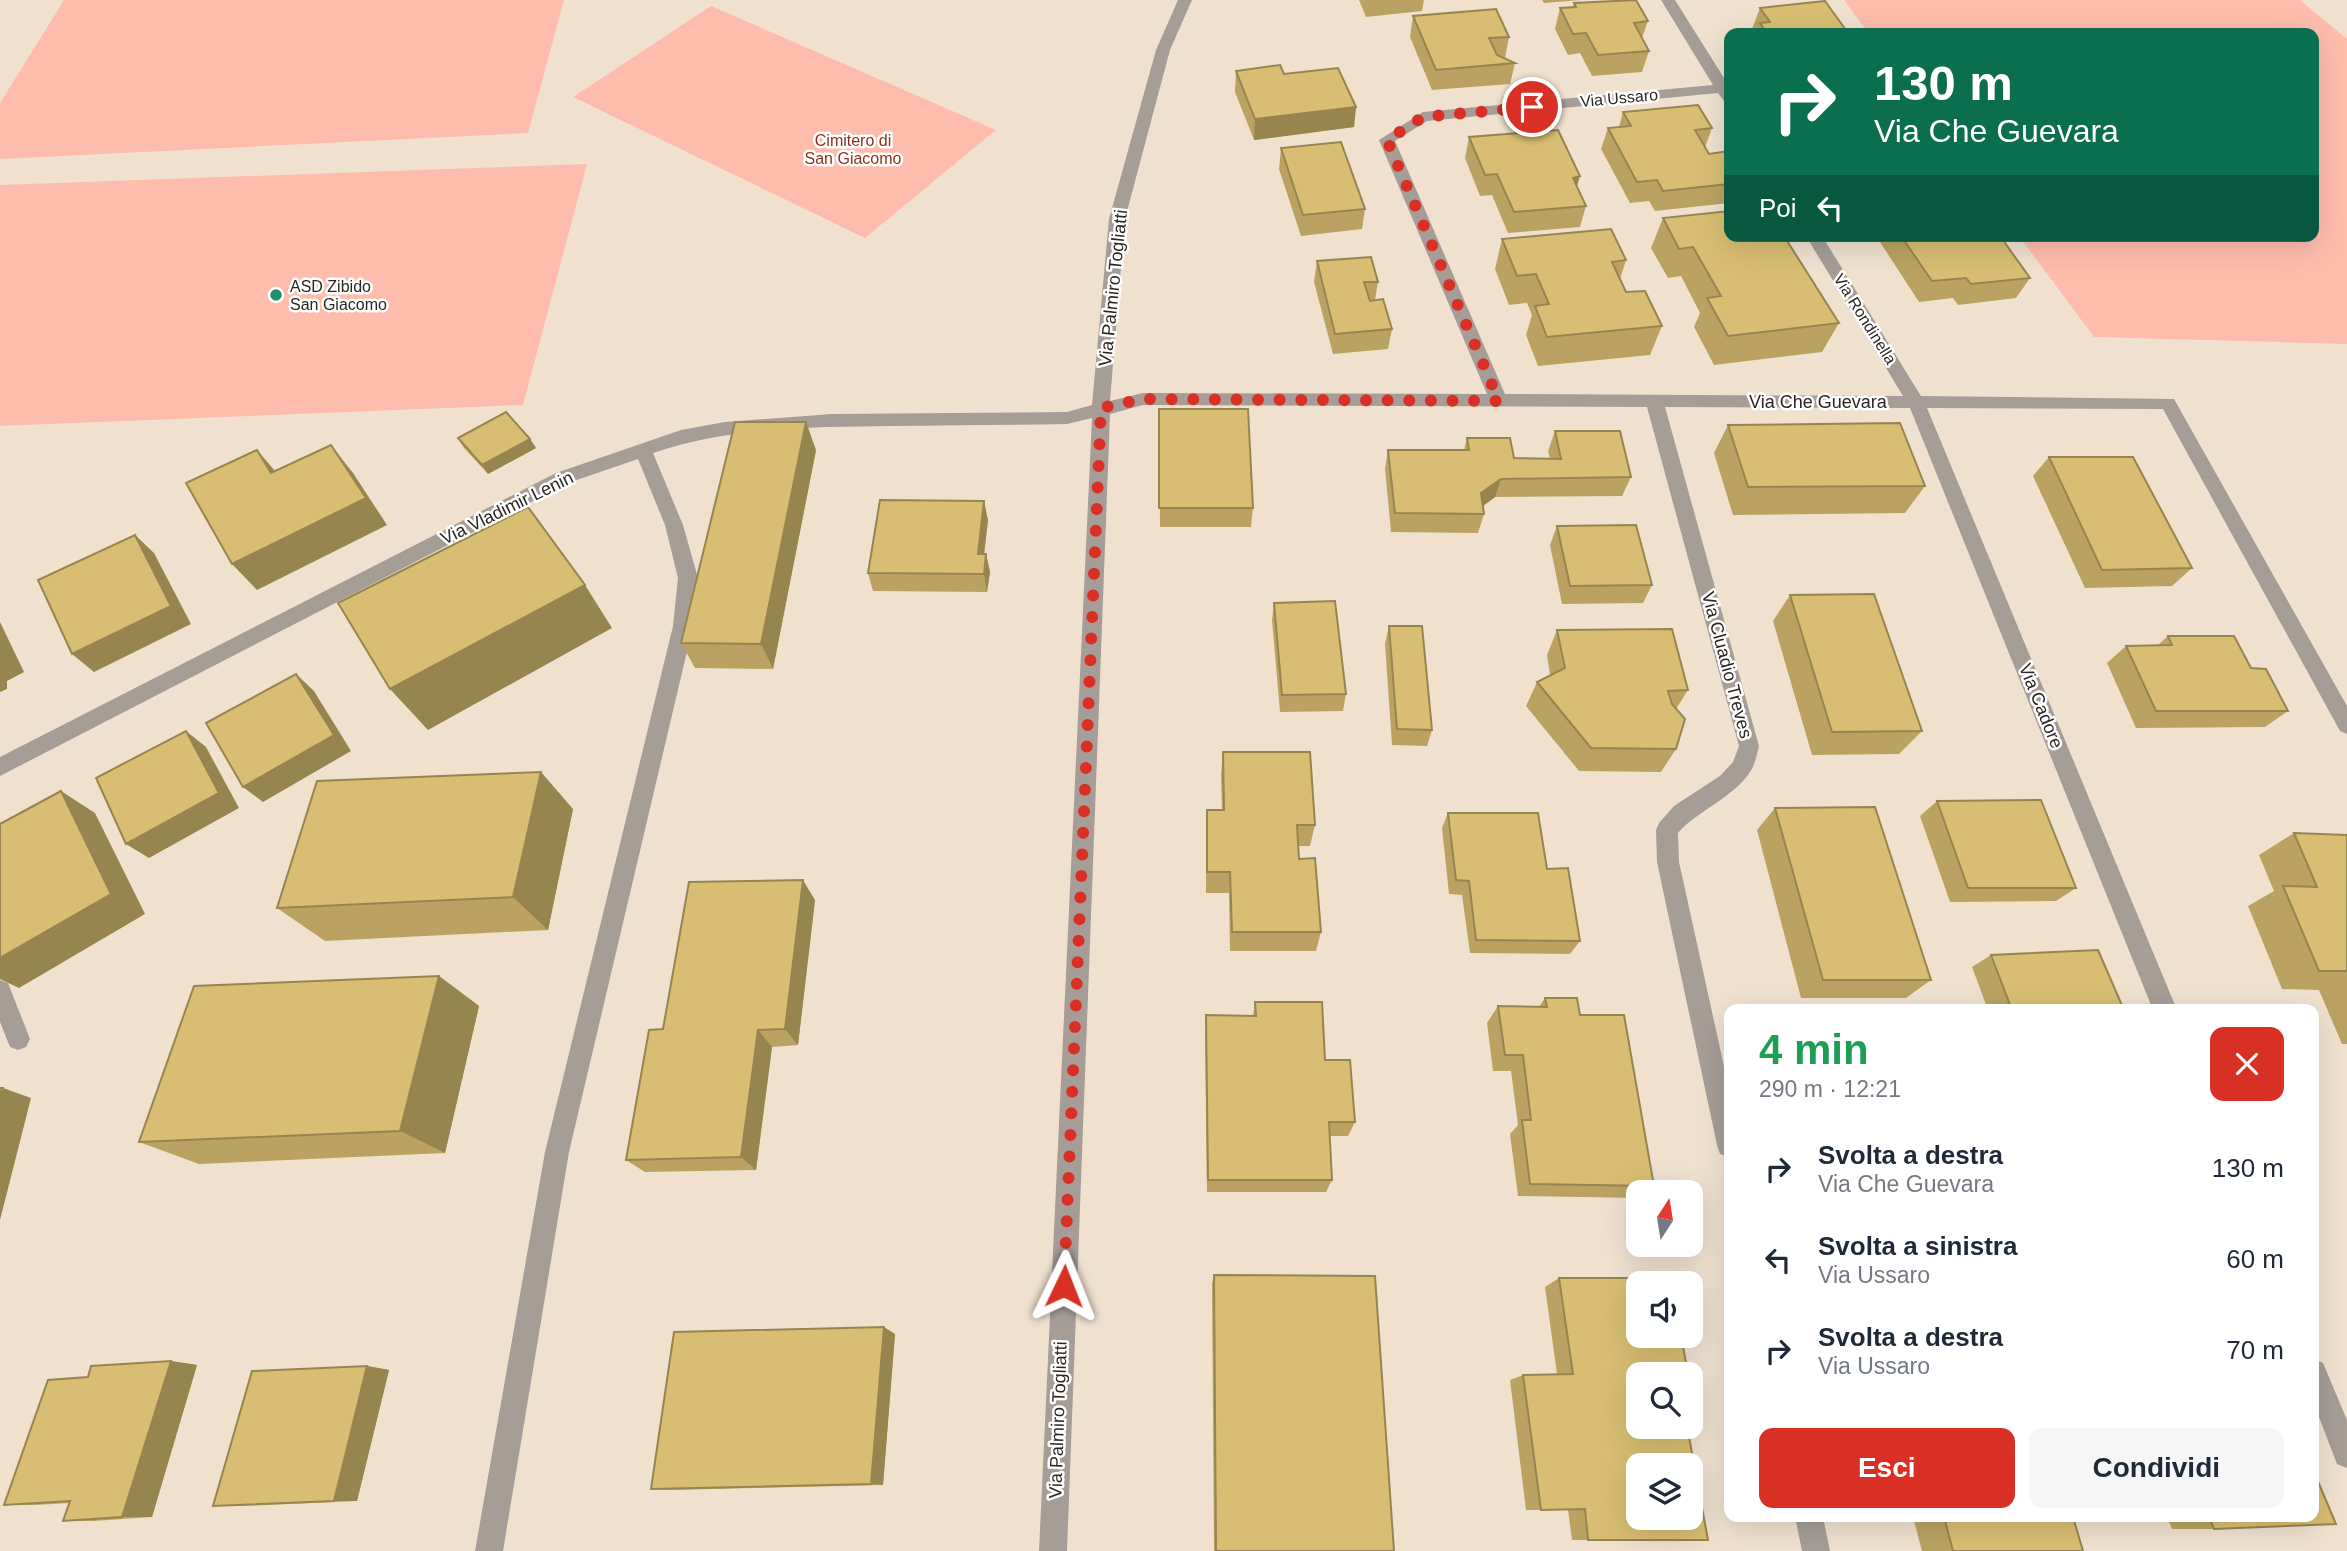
<!DOCTYPE html>
<html lang="it">
<meta charset="utf-8">
<style>
:root{--surface:#fff;--page:#f6f6f7;--text:#1f2937;--muted:#747a83;--accent:#d93025}
body{margin:0;font-family:Helvetica,sans-serif;background:var(--page);color:var(--text);height:100vh;display:flex;flex-direction:column;font-size:26px;white-space:nowrap}
*{box-sizing:border-box;margin:0}
p{font-size:23px;color:var(--muted)}
.icon{flex:none;width:38px;height:38px;fill:none;stroke:currentColor;stroke-width:2;stroke-linecap:round;stroke-linejoin:round}
.map{position:relative;flex:1;overflow:hidden}
.panel{position:absolute;left:1724px;top:1004px;width:595px;height:518px;display:flex;flex-direction:column;background:var(--surface);border-radius:14px;box-shadow:0 7px 28px #0002}
.panel>*{flex:none}
.top-card{position:absolute;left:1724px;top:28px;width:595px;height:214px;border-radius:14px;box-shadow:0 7px 28px #0002;background:#0b6e4f;color:#fff;overflow:hidden}
.needle{width:46px;rotate:12deg}
.tools{position:absolute;left:1626px;top:1180px;display:grid;gap:14px}
.tools a{display:grid;place-items:center;width:77px;height:77px;border-radius:14px;background:var(--surface);box-shadow:0 7px 28px #0002;font-size:35px}
.pin{position:absolute;display:grid;place-items:center;width:60px;height:60px;color:#fff;margin:-30px;border:4px solid #fff;border-radius:50%;box-shadow:0 2px 7px #0007}
.me{position:absolute;width:77px;margin:-38px;rotate:2deg;stroke-linejoin:round;filter:drop-shadow(0 0 5px #0008)}
.turn{display:flex;align-items:center;gap:24px;height:147px;padding:0 35px;font-size:32px}
.turn .icon{width:91px;height:91px;stroke-width:2.5}
.turn b{display:block;font-size:49px;line-height:60px}
.then{display:flex;align-items:center;height:66px;padding:0 35px;background:#0003;gap:14px;font-size:26px}
.round{display:grid;place-items:center;flex:none;width:74px;height:74px;border-radius:14px;background:var(--page)}
.overview{display:flex;align-items:center;justify-content:space-between;height:119px;padding:0 35px}
h1{font-size:42px;font-weight:800;line-height:52px;color:#1e9e55}
.cta{display:flex;gap:14px;margin-top:auto;padding:14px 35px}
.cta a{flex:1;height:80px;border-radius:14px;background:var(--accent);color:#fff;font-size:28px;font-weight:800;line-height:80px;text-align:center}
.cta a+a{background:var(--page);color:var(--text)}
ul{padding:0;list-style:none}
li{display:flex;align-items:center;gap:21px;height:91px;padding:0 35px}
li div{flex:1}
li b{display:block;font-size:26px}
li em{font-style:normal}
.map>svg:first-child{display:block}
.green{fill:#febcad}
.lines{fill:none;stroke-linecap:round;stroke-linejoin:round}
.minor{fill:#a69d97;fill-rule:evenodd}
.wall{fill:#baa362}
.shaded-wall{fill:#978550}
.building{fill:#d8be72;stroke:#978550;stroke-width:2;fill-rule:evenodd}
.route{stroke:#d93025;stroke-width:12;stroke-dasharray:0 21.6}
.poi-dot{fill:#248f6e;stroke:#fff;stroke-width:2.5}
.labels{text-anchor:middle;dominant-baseline:central;stroke-width:5;stroke-linejoin:round;paint-order:stroke}
.far-street-label{font-size:16px;fill:#2c2620;stroke:#fff}
.far-park-label{font-size:16px;fill:#8e311e;stroke:#fff}
.far-poi-label{font-size:16px;fill:#2c2620;stroke:#fff;text-anchor:start}
.street-label{font-size:18px;fill:#2c2620;stroke:#fff}
</style>
<div class="map">
<svg width="2347" height="1551" viewBox="0 0 2347 1551">
<rect width="100%" height="100%" fill="#f0e1cf"/>
<path class="green" d="M64 0H564L528 133 0 159V103Z
M1844 0H2300L2347 39V344L2094 337 2019 236H2314V33H1868Z
M711 6 996 130 865 238 573 97Z
M587 164 523 405 0 426V185Z"/>
<g class="lines">
<path class="minor" d="M1178 0H1192L1170 50 1125 219 1110 401 1143 393 1487 394 1379 140 1423 112 1713 85 1661 0H1675L1729 86V102L1724 101 1718 93 1427 121 1395 141 1505 394 1903 396 1806 236H1822L1921 396 2174 399 2347 706V734L2340 731 2163 409 1927 408 2177 1010H2153L1910 408 1665 407 1759 746C1757 754 1755 765 1750 772 1733 798 1698 810 1678 833L1679 862 1729 1089V1157L1720 1154 1717 1145 1657 862 1656 830 1659 823 1674 806 1720 776 1733 762 1739 746 1647 407 1143 405 1110 414 1067 1551H1039L1092 418 1067 424C1008 425 950 425 891 426 811 427 729 427 653 453L683 525 698 578 693 626 569 1152 503 1551H475L545 1152 673 626 678 578 665 525 638 459 568 483 0 776V757L556 473 681 430 725 422 832 414 1067 412 1092 405 1109 219 1156 50Z
M0 980 8 983 30 1039 26 1047 18 1050 10 1047 0 1022Z
M2314 1359 2323 1363 2347 1420V1468L2337 1464 2314 1404Z
M1795 1517H1823L1830 1551H1802Z"/>
</g>
<path class="wall" d="M1359 0H1424L1422 11 1366 17Z
M1542 0H1581L1544 3Z
M1574 3 1648 21 1642 38 1649 51 1642 72 1592 76 1580 53 1568 55 1555 29 1560 8 1573 7Z
M1760 8 1848 33H1755L1752 29Z
M1413 16 1509 37 1505 58 1515 63 1510 84 1432 90 1410 37Z
M1236 71 1284 74 1356 107 1354 127 1254 140 1235 92Z
M1623 112 1712 128 1705 147 1709 154 1729 151V203L1655 211 1649 201 1630 203 1601 149 1608 128 1619 127Z
M1469 137 1577 186 1586 206 1580 227 1508 233 1492 195 1480 196 1465 158Z
M1281 148 1365 209 1362 229 1301 236 1279 169Z
M1663 218 1839 323 1822 352 1714 365 1694 327 1700 313 1681 276 1668 278 1651 248Z
M1883 236H2000L2030 278 2016 298 1958 305 1953 298 1919 302 1880 242Z
M1502 239 1626 260 1620 279 1626 292 1662 326 1650 355 1538 366 1526 335 1532 315 1527 303 1509 305 1495 269Z
M1317 261 1378 282 1375 300 1392 329 1388 349 1333 354 1314 282Z
M1159 409 1253 508 1251 527H1160Z
M1728 425 1925 486 1905 513 1733 515 1714 453Z
M1555 431 1631 477 1622 496 1495 497 1483 506 1484 514 1478 533 1391 532 1385 469 1388 450H1464L1467 438 1514 458 1550 459 1548 451Z
M458 438 530 439 536 448 488 474 464 448Z
M816 450 773 669 695 668 681 643Z
M2049 457 2192 568 2172 586 2085 588 2033 476Z
M988 520 984 554H986L990 572 987 592 873 591 868 573Z
M1557 526 1652 585 1643 603 1562 604 1550 545Z
M1790 595 1922 731 1899 754 1812 755 1773 621Z
M1274 603 1346 694 1343 711 1280 712 1272 620Z
M1389 626 1432 730 1427 746 1392 745 1385 644Z
M1557 630 1688 690 1676 709V749L1661 772 1579 771 1526 706 1537 682 1550 675 1547 655Z
M2168 636 2251 668 2288 711 2265 727 2136 728 2107 663 2126 646H2157Z
M1223 752 1315 825 1310 846H1298L1299 859 1321 932 1316 951H1230L1229 893H1206V831L1207 810H1222L1221 775Z
M1937 801 2076 888 2056 901 1950 902 1920 816Z
M1775 808 1931 980 1906 998H1801L1757 830Z
M573 809 548 930 325 941 277 908Z
M1448 813 1547 869 1580 941 1570 954 1470 953 1462 895 1449 894 1442 828Z
M2294 833 2347 835V1044H2342L2319 990 2282 989 2248 906 2274 891 2259 855Z
M815 900 798 1045 772 1047 756 1170 645 1172 626 1160 663 1029Z
M1991 955 2124 1010H1988L1972 967Z
M439 976 479 1006 445 1153 199 1164 139 1142Z
M1545 998 1580 1015 1654 1186 1645 1192H1638V1197L1637 1198 1518 1196 1510 1134 1518 1125 1511 1071H1493L1487 1023 1498 1006 1539 1007Z
M1255 1002 1325 1060 1355 1122 1348 1136H1329L1332 1180 1326 1192H1207L1205 1032 1206 1015 1253 1016Z
M1214 1275 1394 1551H1214L1212 1284Z
M1559 1278 1638 1374 1588 1540H1572L1568 1510H1526L1510 1380 1523 1375 1557 1374 1545 1287Z
M895 1334 883 1485 671 1490 651 1489Z
M171 1361 197 1365 152 1517 94 1521H63L69 1503 36 1505H4L88 1377Z
M367 1366 389 1370 357 1501 240 1506H213Z
M1913 1517H2073L2083 1551H1922Z
M2167 1517H2314L2214 1529H2172Z"/>
<path class="shaded-wall" d="M1356 107 1354 127 1254 140 1255 119Z
M1580 176 1574 197 1573 178Z
M806 422 816 450 773 669 761 644Z
M530 439 536 448 488 474 482 465Z
M331 445 353 473 387 525 257 590 232 564Z
M257 450 281 478 271 473Z
M1501 479 1495 497 1475 512 1481 493Z
M984 501 988 520 982 572 978 554Z
M135 535 154 553 191 624 94 672 72 654Z
M986 554 990 572 987 592 984 574Z
M585 585 612 628 428 730 390 689Z
M0 622 24 672 7 681V689L0 692Z
M296 674 314 691 351 751 263 802 243 787Z
M186 731 206 747 239 808 149 858 126 844Z
M541 772 573 809 548 930 513 897Z
M61 791 95 813 145 914 19 988 0 979V958Z
M803 880 815 900 798 1045 785 1029Z
M439 976 479 1006 445 1153 400 1131Z
M758 1030 772 1047 756 1170 741 1157Z
M3 1088 31 1098 0 1220V1100Z
M884 1327 895 1334 883 1485 871 1484Z
M171 1361 197 1365 152 1517H122Z
M367 1366 389 1370 357 1501H334Z"/>
<path class="building" d="M1636 0 1648 21 1634 23 1649 51 1598 55 1586 33 1573 34 1560 8 1576 7 1574 3Z
M1825 1 1848 33H1767L1760 23 1770 22 1760 8Z
M1496 9 1509 37 1489 38 1497 55 1515 63 1436 70 1413 16Z
M1280 65 1284 74 1338 68 1356 107 1255 119 1236 71Z
M1698 105 1712 128 1695 130 1709 154 1729 151V184L1663 191 1657 180 1637 182 1608 128 1631 126 1623 112Z
M1558 130 1580 176 1573 178 1586 206 1514 212 1497 174 1485 175 1469 137Z
M1341 142 1365 209 1303 215 1281 148Z
M1729 211V236H1784L1839 323 1728 336 1707 298 1721 296 1693 247 1679 249 1663 218Z
M1611 229 1626 260 1612 262 1626 292 1645 291 1662 326 1547 337 1535 306 1549 304 1536 274 1517 276 1502 239Z
M1901 236H2000L2030 278 1971 284 1966 278 1932 281Z
M1371 257 1378 282H1364L1370 301 1383 299 1392 329 1335 334 1317 261Z
M1159 409H1248L1253 508H1159Z
M506 412 530 439 482 465 458 438Z
M735 422H806L761 644 681 643Z
M1900 423 1925 486 1748 487 1728 425Z
M1555 431H1620L1631 477 1501 479 1481 493 1484 514 1395 513 1388 450H1469L1467 438H1510L1514 458 1561 459Z
M331 445 366 498 232 564 186 483 257 450 271 473Z
M2049 457H2133L2192 568 2102 570Z
M880 500 984 501 978 554H986L984 574 868 573Z
M528 507 585 585 390 689 338 603Z
M1636 525 1652 585 1570 586 1557 526Z
M135 535 171 606 72 654 38 580Z
M1874 594 1922 731 1832 732 1790 595Z
M1335 601 1346 694 1282 695 1274 603Z
M1389 626H1422L1432 730 1397 729Z
M1672 629 1688 690 1668 691 1672 704 1685 719 1676 749 1591 748 1537 682 1565 668 1557 630Z
M2168 636H2234L2251 668 2266 669 2288 711H2156L2126 646 2172 645Z
M296 674 334 735 243 787 206 723Z
M186 731 219 793 126 844 96 778Z
M1223 752H1310L1315 825H1297L1299 859 1315 858 1321 932H1232L1230 872H1207V810H1224Z
M541 772 513 897 277 908 317 781Z
M61 791 111 894 0 958V824Z
M2041 800 2076 888H1968L1937 801Z
M1875 807 1931 980H1823L1775 808Z
M1448 813H1538L1547 869 1568 868 1580 941 1476 940 1469 881 1456 880Z
M2294 833 2347 835V971H2319L2283 886 2317 887Z
M803 880 785 1029 758 1030 741 1157 626 1160 649 1030 663 1029 689 882Z
M2098 950 2124 1010H2012L1991 955Z
M439 976 400 1131 139 1142 194 986Z
M1545 998H1577L1580 1015H1624L1654 1186 1530 1184 1522 1120H1531L1523 1055H1505L1498 1006 1547 1007Z
M1255 1002H1322L1325 1060H1350L1355 1122H1329L1332 1180H1208L1206 1015 1256 1016Z
M0 1088H3L0 1100Z
M1214 1275 1375 1276 1394 1551H1216Z
M1559 1278H1670L1671 1283H1638V1335H1681L1688 1374H1638V1426H1687L1708 1540H1588L1585 1509 1541 1510 1523 1375 1573 1374ZM1638 1465H1690V1517H1638Z
M884 1327 871 1484 651 1489 674 1332Z
M171 1361 122 1517 63 1521 70 1501 4 1505 48 1380 88 1377 91 1366Z
M367 1366 334 1501 213 1506 252 1371Z
M2314 1472 2336 1524 2214 1529 2209 1517H2314Z
M1944 1517H2073L2083 1551H1953Z"/>
<g class="lines">
<path class="route" d="M1064 1286 1101 408 1143 399 1499 401 1387 140 1423 117 1532 107"/>
</g>
<circle class="poi-dot" cx="276" cy="295" r="7"/>
<g class="labels">
<g class="far-street-label">
<text transform="translate(1619 98) rotate(-5)">Via Ussaro</text>
<text transform="translate(1865 319) rotate(58)">Via Rondinella</text>
</g>
<g class="far-park-label">
<text x="853" y="140">Cimitero di<tspan x="853" dy="18">San Giacomo</tspan></text>
</g>
<g class="far-poi-label">
<text x="290" y="286">ASD Zibido<tspan x="290" dy="18">San Giacomo</tspan></text>
</g>
<g class="street-label">
<text transform="translate(1113 288) rotate(-84)">Via Palmiro Togliatti</text>
<text x="1818" y="402">Via Che Guevara</text>
<text transform="translate(507 508) rotate(-26)">Via Vladimir Lenin</text>
<text transform="translate(1727 665) rotate(75)">Via Cluadio Treves</text>
<text transform="translate(2041 706) rotate(68)">Via Cadore</text>
<text transform="translate(1058 1420) rotate(-88)">Via Palmiro Togliatti</text>
</g>
</g>
</svg>
<div class="tools">
<a><svg class="needle" viewBox="-14 -14 28 28"><path d="M0-13l5 13h-10z" fill="#e53935"/><path d="M0 13l5-13h-10z" fill="#747a83"/></svg></a>
<a><svg class="icon" aria-label="sound" viewBox="0 0 24 24"><path d="M4 9h4l5-4v14l-5-4H4zM17 9q2 3 0 6"/></svg></a>
<a><svg class="icon" aria-label="search" viewBox="0 0 24 24"><circle cx="10" cy="10" r="6"/><path d="M15 15l6 6"/></svg></a>
<a><svg class="icon" aria-label="layers" viewBox="0 0 24 24"><path d="M12 4l9 5-9 5-9-5zM3 14l9 5 9-5"/></svg></a>
</div>
<div class="pin" style="left:1532px;top:107px;background:#d93025"><svg class="icon" aria-label="arrive" viewBox="0 0 24 24"><path d="M6 21V4h12l-3 4 3 4H6"/></svg></div>
<svg class="me" style="left:1064px;top:1286px" viewBox="-20 -20 40 40"><path d="M0-17L14 15 0 8-14 15z" fill="#d93025" stroke="#fff" stroke-width="4"/></svg>
<div class="top-card">
<div class="turn"><svg class="icon" aria-label="right" viewBox="0 0 24 24"><path d="M7 20v-9h11M14 6l5 5-5 5"/></svg><div><b>130 m</b>Via Che Guevara</div></div>
<div class="then">Poi<svg class="icon" aria-label="left" viewBox="0 0 24 24"><path d="M17 20v-9H6M10 6l-5 5 5 5"/></svg></div>
</div>
<section class="panel">
<div class="overview"><div><h1>4 min</h1><p>290 m · 12:21</p></div><a class="round" style="background:#d93025;color:#fff"><svg class="icon" aria-label="close" viewBox="0 0 24 24"><path d="M6 6l12 12M18 6L6 18"/></svg></a></div>
<ul>
<li><svg class="icon" aria-label="right" viewBox="0 0 24 24"><path d="M7 20v-9h11M14 6l5 5-5 5"/></svg><div><b>Svolta a destra</b><p>Via Che Guevara</p></div><em>130 m</em></li>
<li><svg class="icon" aria-label="left" viewBox="0 0 24 24"><path d="M17 20v-9H6M10 6l-5 5 5 5"/></svg><div><b>Svolta a sinistra</b><p>Via Ussaro</p></div><em>60 m</em></li>
<li><svg class="icon" aria-label="right" viewBox="0 0 24 24"><path d="M7 20v-9h11M14 6l5 5-5 5"/></svg><div><b>Svolta a destra</b><p>Via Ussaro</p></div><em>70 m</em></li>
</ul>
<div class="cta"><a>Esci</a><a>Condividi</a></div>
</section>
</div>
